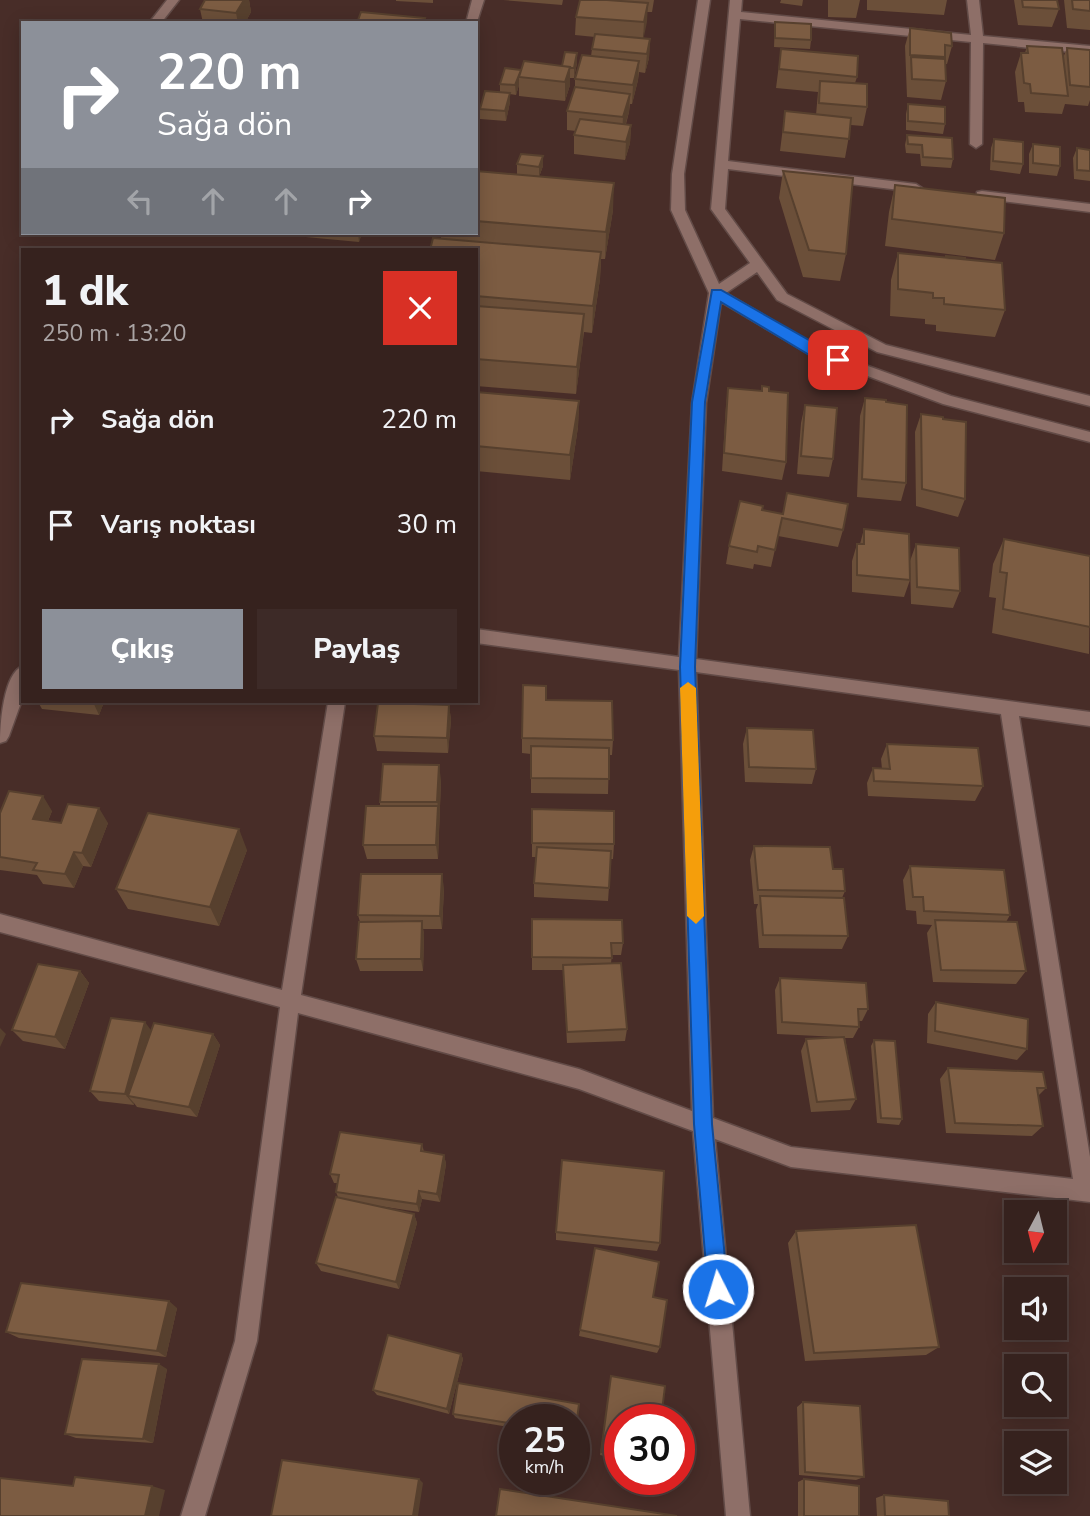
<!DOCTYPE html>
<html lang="tr">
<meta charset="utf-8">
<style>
:root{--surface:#36221e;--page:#3d2a27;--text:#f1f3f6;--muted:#aaa4a4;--line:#503f3c;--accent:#8c9099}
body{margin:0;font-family:"Nunito Sans",sans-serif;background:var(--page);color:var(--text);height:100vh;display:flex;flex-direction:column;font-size:26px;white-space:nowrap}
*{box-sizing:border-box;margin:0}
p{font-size:23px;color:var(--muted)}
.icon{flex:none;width:38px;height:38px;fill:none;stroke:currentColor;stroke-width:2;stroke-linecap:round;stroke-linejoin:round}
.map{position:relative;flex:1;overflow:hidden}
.details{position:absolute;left:21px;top:248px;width:457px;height:455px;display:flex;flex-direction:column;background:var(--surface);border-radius:0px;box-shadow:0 4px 18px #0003,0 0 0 2px var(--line)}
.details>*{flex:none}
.hud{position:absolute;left:21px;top:21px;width:457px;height:214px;border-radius:0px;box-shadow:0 4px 18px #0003,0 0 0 2px var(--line);background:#8c9099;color:#fff;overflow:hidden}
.needle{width:46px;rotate:187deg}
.buttons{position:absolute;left:1004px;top:1200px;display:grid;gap:14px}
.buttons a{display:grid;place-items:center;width:63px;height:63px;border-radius:0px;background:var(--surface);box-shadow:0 4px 18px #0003,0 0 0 2px var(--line);font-size:35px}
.speed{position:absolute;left:499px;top:1404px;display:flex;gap:14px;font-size:35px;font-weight:700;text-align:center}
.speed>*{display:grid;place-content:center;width:91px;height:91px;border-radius:50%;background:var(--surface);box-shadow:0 4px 18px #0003,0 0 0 2px var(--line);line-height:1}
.speed small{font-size:18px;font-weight:400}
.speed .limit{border:10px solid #d22;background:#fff;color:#111}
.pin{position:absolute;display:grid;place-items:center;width:60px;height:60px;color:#fff;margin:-30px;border-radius:14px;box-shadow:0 4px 10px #0006}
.me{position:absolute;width:77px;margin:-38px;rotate:355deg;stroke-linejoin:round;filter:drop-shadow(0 0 5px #0008)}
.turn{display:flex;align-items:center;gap:24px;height:147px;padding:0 21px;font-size:32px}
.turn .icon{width:91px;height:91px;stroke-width:2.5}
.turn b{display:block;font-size:49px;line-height:60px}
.lanes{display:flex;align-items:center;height:66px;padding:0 21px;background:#0003;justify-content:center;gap:35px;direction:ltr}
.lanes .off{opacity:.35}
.round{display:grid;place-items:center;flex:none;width:74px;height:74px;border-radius:0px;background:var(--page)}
.overview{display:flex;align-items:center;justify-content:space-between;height:119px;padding:0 21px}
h1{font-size:42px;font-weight:800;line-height:52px}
.action{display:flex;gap:14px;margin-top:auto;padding:14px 21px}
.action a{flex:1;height:80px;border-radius:0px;background:var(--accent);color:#fff;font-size:28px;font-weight:800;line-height:80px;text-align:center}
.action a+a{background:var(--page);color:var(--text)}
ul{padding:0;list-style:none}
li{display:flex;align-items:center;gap:21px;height:105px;padding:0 21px}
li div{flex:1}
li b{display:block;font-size:26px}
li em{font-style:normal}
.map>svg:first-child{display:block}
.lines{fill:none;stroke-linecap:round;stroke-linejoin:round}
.minor-casing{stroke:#624b47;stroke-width:3}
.minor{fill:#8e6f68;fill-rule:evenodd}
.wall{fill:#6b4f39}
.shaded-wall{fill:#57402e}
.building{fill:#7c5c42;stroke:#57402e;stroke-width:2}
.route{fill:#1a73e8;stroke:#114b97;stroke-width:2}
.slow{fill:#f59e0b}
</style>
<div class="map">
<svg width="1090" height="1516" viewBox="0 0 1090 1516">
<rect width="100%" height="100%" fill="#482d28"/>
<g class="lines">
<defs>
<path id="minor" d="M167 0H179L161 23H149Z
M472 0H484L476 25V23H466Z
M698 0H710L684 174 685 210 719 284 750 263 711 209 730 0H742L741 12 971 35 967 0H979L983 36 1090 46V54L983 43 982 144 976 148 970 144 971 42 740 19 728 161 916 184 922 188 916 192 728 169 725 209 787 294 886 345 1090 396V406L877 352 777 300 757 272 726 293 821 349 951 396 1090 432V442L943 404 811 355 721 302 706 403 696 659 1090 712V726L1019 716 1090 1157V1202L791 1167 715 1139 750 1516H726L693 1131 579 1089 298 1013 257 1341 205 1516H181L235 1341 280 1007 0 932V914L282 990 328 702H345L301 995 579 1069 692 1111 679 670 476 643V629L679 657 692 403 709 293 671 210 672 174ZM696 672 1001 714 1073 1179 791 1147 713 1118Z
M982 191 1090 204V212L977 198V192Z
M23 666V697L9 736 6 741 0 743C0 726 3 673 23 666Z"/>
</defs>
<use href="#minor" class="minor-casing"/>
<use href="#minor" class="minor"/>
</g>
<path class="wall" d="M205 0H249L251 12 245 23H203L200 9Z
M396 0H433V3L396 1Z
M503 0H563L562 5Z
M580 0H654L652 12H647L643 38 650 39 649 58 645 73 639 72 638 80 632 104H630L629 112 626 124 631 125 630 143 625 160 574 154V135L576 131 567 130V111L575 87V79L591 56 592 49 595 37 575 35 576 17Z
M781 0H803L802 6 780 3Z
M828 0H860L856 18 828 17Z
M867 0H947L944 15 867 10Z
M1014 0H1057L1059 9 1052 27 1018 25Z
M1064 0H1090V30L1067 28Z
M775 22 811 40 810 49 774 47Z
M910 28 952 46 947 64H945L946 81 941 100 907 97 905 46Z
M1027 46 1063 58 1067 48 1090 50V100L1088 106 1065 104 1062 114 1025 112 1024 102H1018L1015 72 1021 53H1025Z
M781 49 857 77 855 83 867 107 863 126 851 125 845 158 780 151 785 111 816 115 818 92 776 88Z
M577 63 574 78H570V85L565 101 519 96V85L516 95 510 94V102L506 121 480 119V109L500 92V84L521 70Z
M908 104 945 124 943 134 906 130V114Z
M907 135 953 159 951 168 921 166 920 154 906 153 905 145Z
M994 139 1023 164 1020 174 990 170 991 148Z
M1033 144 1060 166 1057 176 1029 173V154Z
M1077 148 1090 150V181L1074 179 1073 158Z
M517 164 543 166 539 177 517 174Z
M476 171 613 210 605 259H601L600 279 592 333 584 332 576 394 476 386V250L441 239V233H476Z
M783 171 846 254 840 281 803 277 779 198Z
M895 185 1004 233 995 260 885 246 889 212Z
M295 233H362L359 242 295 236Z
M898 253 1005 310 995 337 936 331V325L925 324V319L890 316 891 280Z
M728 388 769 391 786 462 782 480 722 471 726 406Z
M476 392 579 401 578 427 570 480 476 471Z
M865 398 886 402 906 483 901 501 857 497 860 416Z
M805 405 833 459 829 477 797 474 801 423Z
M921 414 965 499 958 517 916 506 915 432Z
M762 510 843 530 838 547 778 536 771 567 754 564 753 569 726 564 729 546Z
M864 529 910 580 904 597 852 592V561L857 544H860Z
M1004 539 1090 556 1089 654 992 633 996 598 989 597 993 564Z
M916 544 960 591 953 608 911 604 910 561Z
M546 700 613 740 612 755H609L608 794 531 793V754L522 753V738Z
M38 702H104L99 715 42 709Z
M449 705 451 720 448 753 377 751 374 736Z
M747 728 816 769 812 784 745 782 743 744Z
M887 744 983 786 975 801 868 796 867 783 873 768 882 769 881 759Z
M441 780 438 859H367L363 845 380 806V802Z
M52 811 48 821 61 823H108L91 867 83 866 74 888 43 884 37 875 0 870V813Z
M532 843 614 844 613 859H611L608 901 534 897V883L536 857H532Z
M754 846 833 869 845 891 842 898 848 936 842 949 759 948 756 910 758 904H754L750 860Z
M247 850 219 926 128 909 116 889Z
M910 866 1010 915 1006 922 1026 971 1016 984 933 982 927 933 932 925 917 924 916 911 906 910 903 880Z
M444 888 442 929H423L424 934 423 971H360L356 959 360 922 358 915Z
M532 919 623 943 621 955H612L611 963 627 1029 625 1041 567 1043 563 970H532Z
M80 971 89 983 65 1049 23 1041 12 1030Z
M780 978 868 1009 862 1021H858L859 1027 853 1038H845L856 1099 850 1110 811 1112 801 1051 806 1039 838 1037 777 1034 775 990Z
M936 1002 1027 1049 1017 1060 927 1043 928 1014Z
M151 1031 213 1034 220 1045 197 1117 137 1107 134 1103V1105L99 1101 90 1091Z
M874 1040 902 1119 899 1125 877 1123 871 1046Z
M948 1068 1046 1088 1038 1096 1043 1126 1032 1136 946 1133 940 1079Z
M422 1144 424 1152 444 1155 446 1164 440 1202 422 1199 419 1212 379 1206 414 1214 417 1223 399 1289 321 1271 316 1263 338 1197 336 1192 337 1183H334L330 1174Z
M796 1231 939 1347 926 1355 805 1361 788 1243Z
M556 1232 660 1243 657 1251 556 1240Z
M595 1248 653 1297 660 1347 657 1353 579 1336Z
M177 1308 166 1357 19 1338 6 1332Z
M461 1354 463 1359 449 1414 377 1395 373 1390Z
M167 1369 153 1443 76 1438 65 1434Z
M611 1376 620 1419V1459L600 1455Z
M458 1383 579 1404 574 1439V1419H514V1428L455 1418 453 1414Z
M803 1402 864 1477 856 1480 799 1475 797 1407Z
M804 1479 859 1516H798V1482Z
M884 1495 949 1516H877L876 1498Z"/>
<path class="shaded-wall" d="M244 0H249L251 12 245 23H238L236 13Z
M648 3 647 22 643 41 644 22Z
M650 39 649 58 645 73 647 54Z
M577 53V63L574 78V68Z
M639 61 638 80 632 104 633 85Z
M570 67V85L565 101V82Z
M519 77V85L516 95 515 85Z
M510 93V102L506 121 505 111Z
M630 94 629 112 622 136 623 117Z
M631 125 630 143 625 160 626 142Z
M543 156V166L539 177V167Z
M614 183 613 210 605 259 606 232Z
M358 233H362L359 242Z
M601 252 600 279 592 333 593 306Z
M584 314 583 341 576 394 577 367Z
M579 401 578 427 570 480V455Z
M93 702H104L99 715Z
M449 705 451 720 448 753 447 738Z
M439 765 441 780 438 859 436 845Z
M43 796 52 811 43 833 33 819Z
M99 808 108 823 91 867 82 853Z
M239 829 247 850 219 926 210 907Z
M74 852 83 866 74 888 65 874Z
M442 874 444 888 442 929 440 916Z
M422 921 424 934 423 971 421 959Z
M80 971 89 983 65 1049 55 1037Z
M145 1022 153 1033 128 1096 134 1103V1105L125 1094Z
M0 1028 6 1034 0 1047Z
M213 1034 220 1045 197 1117 189 1107Z
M444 1155 446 1164 440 1202 437 1194Z
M419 1191 422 1199 419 1212 417 1204Z
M414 1214 417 1223 399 1289 396 1282Z
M169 1301 177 1308 166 1357 157 1351Z
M461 1354 463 1359 449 1414 447 1409Z
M159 1364 167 1369 153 1443 143 1439Z
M419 1479 423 1483 418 1516H413Z
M152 1486 165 1490 159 1516H145Z"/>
<path class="building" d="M205 0H244L236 13 200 9Z
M580 0H607L648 3 644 22 576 17Z
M1022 0H1057L1059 9 1023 7Z
M1072 0H1090V11L1073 9Z
M361 12 425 18 423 23H357Z
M775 22 811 24V40L775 38Z
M910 28 951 33 952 46 945 45V57L910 55Z
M595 34 650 39 647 54 592 49Z
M1027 46 1062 48 1068 96 1031 93 1030 84 1024 83 1021 53H1028Z
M1067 48 1090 50V87L1070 85Z
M781 49 858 56 857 77 779 69Z
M565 52 577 53 574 68H570V67L562 66Z
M582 55 639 61 633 85 575 79Z
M911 57 945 59 946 81 912 79Z
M524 61 570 67 565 82 519 77Z
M505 68 521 70 515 85 500 84Z
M820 81 867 84V107L819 103Z
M575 87 630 94 623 117 567 111Z
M485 91 510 93 505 111 480 109Z
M908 104 945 107V124L908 121Z
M785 111 851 118 849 139 783 132Z
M580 119 631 125 626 142 574 135Z
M907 135 952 138 953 159 923 157 922 145 908 144Z
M994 139 1023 142V164L993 161Z
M1033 144 1060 147V166L1033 163Z
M1077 148 1090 150V171L1077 170Z
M521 154 543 156 539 167 517 164Z
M476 171 614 183 606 232 476 221Z
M783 171 853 178 846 254 809 250Z
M895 185 1005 198 1004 233 892 219Z
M433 238 601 252 593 306 476 296V250H430Z
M898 253 1002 263 1005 310 944 304V298H933V293L898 289Z
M946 256 965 258V259L946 258Z
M476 306 584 314 577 367 476 359Z
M762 386 769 387V391L788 393 786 462 724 453 728 388 762 391Z
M476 392 579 401 570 455 476 446Z
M865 398 886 400V402L907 405 906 483 862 479Z
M805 405 837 408 833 459 801 456Z
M921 414 943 417V419L966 422 965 499 922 489Z
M787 493 848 504 843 530 782 518 775 550 758 546 757 552 729 546 740 501 763 506 762 510 783 514Z
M864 529 909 534 910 580 857 575V544H864Z
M1004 539 1090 556V627L1003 609 1007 573 1000 572Z
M916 544 959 548 960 591 917 587Z
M523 685 546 686V700L612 701 613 740 522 738Z
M378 703 449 705 447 738 374 736Z
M747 728 813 730 816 769 749 767Z
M887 744 978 748 983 786 874 781 873 768 890 769Z
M531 746 609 748V779L531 778Z
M383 764 439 765 437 802H380Z
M9 791 43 796 33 819 61 823 68 804 99 808 82 853 74 852 65 874 33 870 37 863 0 857V813Z
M366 806H438L436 845H363Z
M532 809 614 811V844L532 843Z
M148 813 239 829 210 907 116 889Z
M754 846 830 847 833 869H843L845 891 758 890Z
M537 847 611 851 609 888 534 883Z
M910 866 1004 870 1010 915 924 911 923 897H913Z
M361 874H442L440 916 358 915Z
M760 896 844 898 848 936 763 935Z
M532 919 622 920 623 943H611L612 958 532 957Z
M935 920 1017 922 1026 971 941 970Z
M422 921 421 959H356L359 922Z
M621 963 627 1029 567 1032 563 965Z
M38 964 80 971 55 1037 12 1030Z
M780 978 866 983 868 1009H858L859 1027 782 1022Z
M936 1002 1028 1019 1027 1049 935 1031Z
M111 1018 145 1022 125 1094 90 1091Z
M154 1023 213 1034 189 1107 128 1096Z
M844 1037 856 1099 817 1102 806 1039Z
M874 1040 895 1041 902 1119 881 1118Z
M948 1068 1043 1072 1046 1088H1037L1043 1126 955 1123Z
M340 1132 422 1144 421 1151 444 1155 437 1194 419 1191 417 1204 336 1192 339 1175 330 1174Z
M562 1160 664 1171 660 1243 556 1232Z
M336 1197 414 1214 396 1282 316 1263Z
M916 1225 939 1347 814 1353 796 1231Z
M595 1248 659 1262 653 1297 667 1300 660 1347 580 1330Z
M21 1283 169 1301 157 1351 6 1332Z
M388 1335 461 1354 447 1409 373 1390Z
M82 1359 159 1364 143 1439 65 1434Z
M611 1376 665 1386 661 1419H620V1455L601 1452Z
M458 1383 579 1404 575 1435 574 1419H514V1424L453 1414Z
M803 1402 860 1406 864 1477 805 1472Z
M282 1460 419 1479 413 1516H271Z
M75 1477 152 1486 145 1516H0V1478L73 1486Z
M804 1479 859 1486V1516H804Z
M500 1489 677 1516H496Z
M884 1495 948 1501 949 1516H885Z"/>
<path class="route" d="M712 290H721L844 360 838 365 811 356 721 302 705 402 695 667 712 1124 728 1289 725 1296 718 1299 711 1296 708 1289 694 1124 680 667 692 402Z"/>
<path class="slow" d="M688 682 696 688 704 916 696 924 687 916 680 688Z"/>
</svg>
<div class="buttons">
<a><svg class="needle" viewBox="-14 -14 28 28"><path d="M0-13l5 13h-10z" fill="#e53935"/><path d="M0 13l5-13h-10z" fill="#aaa4a4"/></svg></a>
<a><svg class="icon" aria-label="sound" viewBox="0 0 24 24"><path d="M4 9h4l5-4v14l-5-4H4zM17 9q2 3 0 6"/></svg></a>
<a><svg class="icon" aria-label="search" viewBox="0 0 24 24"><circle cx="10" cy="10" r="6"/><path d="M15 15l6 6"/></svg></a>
<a><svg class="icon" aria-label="layers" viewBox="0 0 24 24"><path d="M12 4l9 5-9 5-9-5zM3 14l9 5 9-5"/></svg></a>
</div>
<div class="speed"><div>25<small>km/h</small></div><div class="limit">30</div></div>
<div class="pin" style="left:838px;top:360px;background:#d93025"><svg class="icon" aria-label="arrive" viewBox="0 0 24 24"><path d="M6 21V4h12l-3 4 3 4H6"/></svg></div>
<svg class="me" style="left:718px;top:1289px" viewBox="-20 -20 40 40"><circle r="17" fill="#1a73e8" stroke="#fff" stroke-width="3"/><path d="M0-11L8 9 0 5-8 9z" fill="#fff"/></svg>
<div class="hud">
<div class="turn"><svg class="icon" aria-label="right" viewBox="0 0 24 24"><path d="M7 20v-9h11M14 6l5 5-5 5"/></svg><div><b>220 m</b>Sağa dön</div></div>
<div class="lanes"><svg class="icon off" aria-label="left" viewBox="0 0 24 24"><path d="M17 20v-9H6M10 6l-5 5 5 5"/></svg><svg class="icon off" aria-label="ahead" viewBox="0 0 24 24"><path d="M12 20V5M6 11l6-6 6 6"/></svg><svg class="icon off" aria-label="ahead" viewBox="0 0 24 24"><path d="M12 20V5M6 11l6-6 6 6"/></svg><svg class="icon" aria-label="right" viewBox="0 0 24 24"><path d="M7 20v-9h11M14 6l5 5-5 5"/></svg></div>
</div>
<section class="details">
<div class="overview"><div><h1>1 dk</h1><p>250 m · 13:20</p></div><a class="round" style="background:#d93025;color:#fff"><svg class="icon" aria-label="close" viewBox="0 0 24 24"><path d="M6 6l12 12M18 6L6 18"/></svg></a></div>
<ul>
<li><svg class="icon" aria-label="right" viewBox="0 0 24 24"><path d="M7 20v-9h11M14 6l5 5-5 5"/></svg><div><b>Sağa dön</b></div><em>220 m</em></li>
<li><svg class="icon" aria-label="arrive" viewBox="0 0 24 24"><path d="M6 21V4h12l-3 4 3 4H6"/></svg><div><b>Varış noktası</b></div><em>30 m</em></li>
</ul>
<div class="action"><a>Çıkış</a><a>Paylaş</a></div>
</section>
</div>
